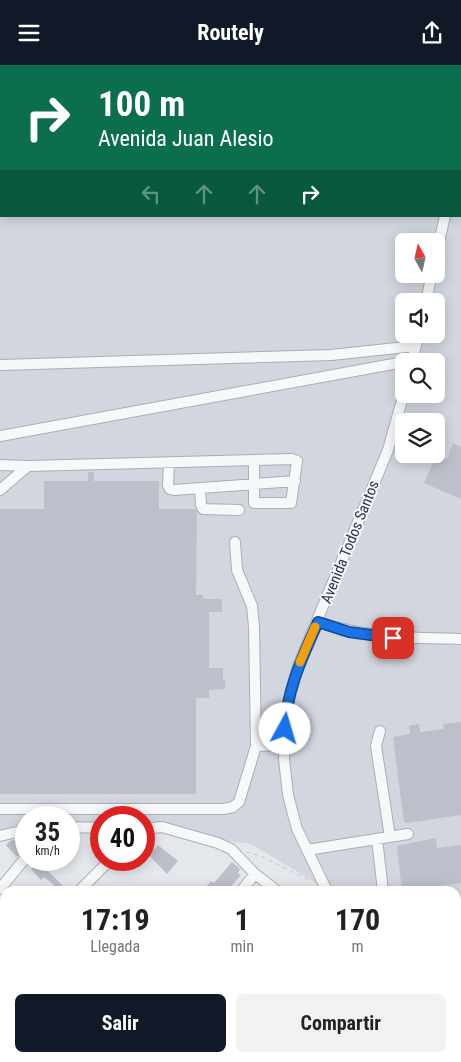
<!DOCTYPE html>
<html lang="es">
<style>
:root{--surface:#fff;--page:#f2f2f2;--text:#222;--muted:#767676;--accent:#111827}
body{margin:0;font-family:"Roboto Condensed",sans-serif;background:var(--page);color:var(--text);height:100vh;display:flex;flex-direction:column;font-size:19px;white-space:nowrap}
*{box-sizing:border-box;margin:0}
p{font-size:16px;color:var(--muted)}
.icon{flex:none;width:28px;height:28px;fill:none;stroke:currentColor;stroke-width:2;stroke-linecap:round;stroke-linejoin:round}
.map{position:relative;flex:1;overflow:hidden}
.panel{position:absolute;left:0px;top:821px;width:461px;height:176px;display:flex;flex-direction:column;background:var(--surface);border-radius:15px 15px 0 0;box-shadow:0 2px 12px #0003}
.panel>*{flex:none}
.banner{position:absolute;left:0px;top:0px;width:461px;height:152px;box-shadow:0 2px 12px #0003;background:#0b6e4f;color:#fff;overflow:hidden}
.needle{width:32px;rotate:352deg}
.tools{position:absolute;left:395px;top:168px;display:grid;gap:10px}
.tools a{display:grid;place-items:center;width:50px;height:50px;border-radius:8px;background:var(--surface);box-shadow:0 2px 12px #0003;font-size:25px}
.speed{position:absolute;left:15px;top:741px;display:flex;gap:10px;font-size:25px;font-weight:700;text-align:center}
.speed>*{display:grid;place-content:center;width:65px;height:65px;border-radius:50%;background:var(--surface);box-shadow:0 2px 12px #0003;line-height:1}
.speed small{font-size:12px;font-weight:400}
.speed .limit{border:8px solid #d22;background:#fff;color:#111}
.pin{position:absolute;display:grid;place-items:center;width:42px;height:42px;color:#fff;margin:-21px;border-radius:10px;box-shadow:0 2px 8px #0006}
.me{position:absolute;width:55px;margin:-28px;rotate:6deg;stroke-linejoin:round;filter:drop-shadow(0 0 4px #0008)}
.turn{display:flex;align-items:center;gap:18px;height:105px;padding:0 15px;font-size:22px}
.turn .icon{width:65px;height:65px;stroke-width:2.5}
.turn b{display:block;font-size:35px;line-height:42px}
.lanes{display:flex;align-items:center;height:48px;padding:0 15px;background:#0003;justify-content:center;gap:25px;direction:ltr}
.lanes .off{opacity:.35}
.eta{display:flex;justify-content:space-evenly;align-items:center;height:85px;text-align:center}
.eta b{font-size:30px;font-weight:700;line-height:35px}
.button{display:flex;gap:10px;margin-top:auto;padding:10px 15px}
.button a{flex:1;height:58px;border-radius:8px;background:var(--accent);color:#fff;font-size:20px;font-weight:700;line-height:58px;text-align:center}
.button a+a{background:var(--page);color:var(--text)}
header{display:flex;justify-content:space-between;align-items:center;height:65px;padding:0 15px;background:var(--accent);color:#fff;font-size:22px;font-weight:700}
.map>svg:first-child{display:block}
.built{fill:#d2d6de;fill-rule:evenodd}
.building{fill:#bbc0ca}
.lines{fill:none;stroke-linecap:round;stroke-linejoin:round}
.minor-casing{stroke:#a9aeb7;stroke-width:12}
.path{stroke:#c2c5cb;stroke-width:1;stroke-dasharray:4 4;stroke-linecap:butt}
.minor{stroke:#f7f8fa;stroke-width:10}
.route-casing{stroke:#114b97;stroke-width:12}
.route{stroke:#1a73e8;stroke-width:9}
.slow{stroke:#f59e0b;stroke-width:9}
.labels{text-anchor:middle;dominant-baseline:central;stroke-width:4;stroke-linejoin:round;paint-order:stroke}
.street-label{font-size:15px;fill:#2b3445;stroke:#f4f6f9}
</style>
<header><svg class="icon" aria-label="menu" viewBox="0 0 24 24"><path d="M4 6h16M4 12h16M4 18h16"/></svg>Routely<svg class="icon" aria-label="share" viewBox="0 0 24 24"><path d="M12 15V3M7 8l5-5 5 5M5 13v7h14v-7"/></svg></header>
<div class="map">
<svg width="461" height="997" viewBox="0 0 461 997">
<rect width="100%" height="100%" fill="#e4e7ec"/>
<path class="built" d="M0 0H461V997H409L408 993 456 992V826H329L251 779 144 764V752H101V764H69V752H26V765L0 775ZM1 1H460V151H1ZM404 176H436V209H404ZM404 236H436V269H404ZM404 296H436V329H404ZM404 356H436V389H404Z"/>
<path class="building" d="M453 378 461 382V434L424 418 436 390 447 394Z
M88 407H94V416H159V444H195L197 446 196 530H203V534H222V547H209V603H223V615L225 614V624L209 625V633H196V729H0V444H44V416H88Z
M461 657V750L407 758 404 756 403 750 393 672 410 669 409 661 419 659 420 667 444 664 443 659Z
M436 773 437 783 461 780V818L402 826 397 781Z
M17 774 24 784 17 792 6 780 10 776Z
M158 780 178 796 167 809 149 790Z
M34 795H37L64 822 60 826H55L51 823 54 820 44 812 41 815 31 804 34 802 31 799Z
M232 797 240 804 238 808 241 810 227 826H209L205 823 211 816 214 818Z"/>
<g class="lines">
<defs>
<path id="minor" d="M4 0 9 1
M266 1V0
M460 85 461 80
M436 190 445 151
M426 236 432 209
M412 296 419 269
M0 300 331 290 416 281
M0 371 404 297
M169 398 168 420 170 424 174 425 295 416
M0 400 28 401
M200 423 201 440 203 444 239 445
M0 425 28 401 292 394 297 396 291 438H254V396
M317 557C369 573 408 573 461 574
M380 666 376 681 390 772
M256 681 285 680
M0 744H223L233 742 239 737 256 681 254 562 252 541 237 505 235 477
M69 762 101 763
M144 764 162 762 218 778 231 784 255 809 277 826
M0 771 26 765
M377 774 383 826
M307 785 408 769
M0 824 23 796
M79 826 110 795
M241 826 255 809
M327 826 297 764 288 730 284 694 286 647 298 601 388 385 404 328
M456 858H461
M0 864 5 868
M0 917 5 911
M0 946 5 950
M55 992 60 997
M406 992 407 997"/>
</defs>
<use href="#minor" class="minor-casing"/>
<path class="path" d="M246 787 261 791 311 816"/>
<use href="#minor" class="minor"/>
</g>
<g class="lines">
<defs>
<path id="route" d="M285 664C286 626 303 591 318 557L349 567 393 573"/>
</defs>
<use href="#route" class="route-casing"/>
<use href="#route" class="route"/>
<path class="slow" d="M300 597 315 562"/>
</g>
<g class="labels">
<g class="street-label">
<text transform="translate(350 477) rotate(-68)">Avenida Todos Santos</text>
</g>
</g>
</svg>
<div class="tools">
<a><svg class="needle" viewBox="-14 -14 28 28"><path d="M0-13l5 13h-10z" fill="#e53935"/><path d="M0 13l5-13h-10z" fill="#767676"/></svg></a>
<a><svg class="icon" aria-label="sound" viewBox="0 0 24 24"><path d="M4 9h4l5-4v14l-5-4H4zM17 9q2 3 0 6"/></svg></a>
<a><svg class="icon" aria-label="search" viewBox="0 0 24 24"><circle cx="10" cy="10" r="6"/><path d="M15 15l6 6"/></svg></a>
<a><svg class="icon" aria-label="layers" viewBox="0 0 24 24"><path d="M12 4l9 5-9 5-9-5zM3 14l9 5 9-5"/></svg></a>
</div>
<div class="speed"><div>35<small>km/h</small></div><div class="limit">40</div></div>
<div class="pin" style="left:393px;top:573px;background:#d93025"><svg class="icon" aria-label="arrive" viewBox="0 0 24 24"><path d="M6 21V4h12l-3 4 3 4H6"/></svg></div>
<svg class="me" style="left:285px;top:664px" viewBox="-20 -20 40 40"><circle r="19" fill="#fff"/><path d="M0-13L10 11 0 6-10 11z" fill="#1a73e8"/></svg>
<div class="banner">
<div class="turn"><svg class="icon" aria-label="right" viewBox="0 0 24 24"><path d="M7 20v-9h11M14 6l5 5-5 5"/></svg><div><b>100 m</b>Avenida Juan Alesio</div></div>
<div class="lanes"><svg class="icon off" aria-label="left" viewBox="0 0 24 24"><path d="M17 20v-9H6M10 6l-5 5 5 5"/></svg><svg class="icon off" aria-label="ahead" viewBox="0 0 24 24"><path d="M12 20V5M6 11l6-6 6 6"/></svg><svg class="icon off" aria-label="ahead" viewBox="0 0 24 24"><path d="M12 20V5M6 11l6-6 6 6"/></svg><svg class="icon" aria-label="right" viewBox="0 0 24 24"><path d="M7 20v-9h11M14 6l5 5-5 5"/></svg></div>
</div>
<section class="panel">
<div class="eta">
<div><b>17:19</b><p>Llegada</p></div>
<div><b>1</b><p>min</p></div>
<div><b>170</b><p>m</p></div>
</div>
<div class="button"><a>Salir</a><a>Compartir</a></div>
</section>
</div>
